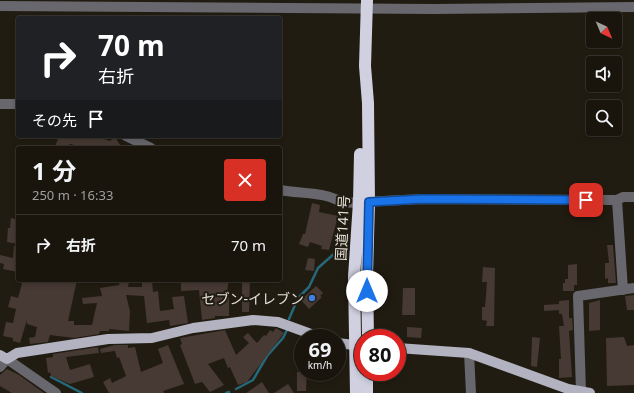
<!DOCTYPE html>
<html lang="ja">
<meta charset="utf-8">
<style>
:root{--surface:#19150d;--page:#26221b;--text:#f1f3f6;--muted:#9f9f9d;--line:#37342e}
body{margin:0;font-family:"Noto Sans","Noto Sans JP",sans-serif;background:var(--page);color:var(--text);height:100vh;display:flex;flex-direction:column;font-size:15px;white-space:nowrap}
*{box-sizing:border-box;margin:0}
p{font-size:13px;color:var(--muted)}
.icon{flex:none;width:22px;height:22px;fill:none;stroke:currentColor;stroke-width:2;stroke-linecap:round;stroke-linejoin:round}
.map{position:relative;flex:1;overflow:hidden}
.details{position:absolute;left:16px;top:146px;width:266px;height:136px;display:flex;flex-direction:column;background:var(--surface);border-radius:4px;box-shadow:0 2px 6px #0003,0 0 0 1px var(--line)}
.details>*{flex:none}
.hud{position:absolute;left:16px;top:16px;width:266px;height:122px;border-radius:4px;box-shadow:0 2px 6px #0003,0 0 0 1px var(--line);background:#202124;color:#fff;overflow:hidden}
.needle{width:26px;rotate:136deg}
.fabs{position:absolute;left:586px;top:12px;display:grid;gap:8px}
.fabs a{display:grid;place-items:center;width:36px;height:36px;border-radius:4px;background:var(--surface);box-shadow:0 2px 6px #0003,0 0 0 1px var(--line);font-size:20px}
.speed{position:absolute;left:294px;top:329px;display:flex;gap:8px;font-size:20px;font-weight:700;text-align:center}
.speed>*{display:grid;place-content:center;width:52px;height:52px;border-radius:50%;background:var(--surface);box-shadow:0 2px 6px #0003,0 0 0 1px var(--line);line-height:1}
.speed small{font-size:10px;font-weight:400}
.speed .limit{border:6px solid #d22;background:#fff;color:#111}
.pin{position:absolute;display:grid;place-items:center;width:34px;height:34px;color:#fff;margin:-17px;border-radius:8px;box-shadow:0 2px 6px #0006}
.me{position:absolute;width:44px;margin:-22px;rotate:0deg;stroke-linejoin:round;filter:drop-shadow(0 0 3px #0008)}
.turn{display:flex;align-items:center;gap:14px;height:84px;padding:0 16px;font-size:18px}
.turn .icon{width:52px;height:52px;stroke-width:2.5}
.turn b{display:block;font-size:28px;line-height:34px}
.then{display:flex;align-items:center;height:38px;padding:0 16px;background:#0003;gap:8px;font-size:15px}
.round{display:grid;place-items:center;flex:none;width:42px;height:42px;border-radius:4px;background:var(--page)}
.head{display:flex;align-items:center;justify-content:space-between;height:68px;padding:0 16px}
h1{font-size:24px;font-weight:700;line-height:30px}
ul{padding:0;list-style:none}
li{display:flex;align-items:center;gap:12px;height:60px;padding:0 16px;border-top:1px solid var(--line)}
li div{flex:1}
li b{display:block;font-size:15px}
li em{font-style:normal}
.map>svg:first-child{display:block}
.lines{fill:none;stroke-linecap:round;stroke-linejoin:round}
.stream{stroke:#25687b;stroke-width:2.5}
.building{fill:#473933}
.minor{stroke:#67676d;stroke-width:10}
.major{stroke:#b2b2c0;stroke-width:10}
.highway{stroke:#d0d0e1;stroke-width:12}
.route-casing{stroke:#114b97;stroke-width:10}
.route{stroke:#1a73e8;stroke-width:7}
.shop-dot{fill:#3f7fe0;stroke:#211c11;stroke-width:1.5}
.labels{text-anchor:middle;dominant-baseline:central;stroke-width:4;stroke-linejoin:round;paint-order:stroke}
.street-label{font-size:14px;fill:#e3e0d9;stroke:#211c11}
.poi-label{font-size:14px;fill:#e3e0d9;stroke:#211c11;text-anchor:end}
</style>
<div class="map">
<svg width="634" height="393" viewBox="0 0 634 393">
<rect width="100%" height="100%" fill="#211c11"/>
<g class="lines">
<path class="stream" d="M289 319 298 298 309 287 318 268 344 245
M51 377 82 393
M236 389 253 380 267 356 283 338 287 330
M226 393 229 392"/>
</g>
<path class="building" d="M59 136H95L110 141 115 137 120 145 116 148H84L71 144 58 148 56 144Z
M312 203 320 205 319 212 338 216 329 250 321 249 322 246 310 242 308 247 299 244 303 234H305Z
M11 218 18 220V244L7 242 8 228H10Z
M607 245H613L616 283H608V278L605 279V263H609Z
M14 246 18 247V272L3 269 4 264 0 263V255L13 258Z
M308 258 315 259 314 271 305 270Z
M577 264V285H574V291H563V283H565V279H568V265Z
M483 267 495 268 494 326H486L487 321 482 320V307H485L487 282H482Z
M23 280H77L68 321H74V325H92L97 303 83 304 82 298 102 296 100 288 119 285 120 280 129 281 128 287H142V280H152L153 292 158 291 160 311 174 309 172 297 184 296 188 323 170 326 169 320 147 323 144 296 126 295 130 311 129 331 109 329V331H100L99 334 74 338 50 335 48 342 30 344 29 338 35 337 37 327 27 324V320L20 343 13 341V338L3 336 6 322 13 323 16 309 8 307 11 296 18 298Z
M181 280H203V282L229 280 226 297H229V316H215V318L202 320 199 290 181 291Z
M242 280H250L249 312H242Z
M316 286 323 293 320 296 322 297 309 309 301 300Z
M403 288H415V315H402Z
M634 295V310H627L625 296Z
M569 300V318H572L573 330 569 331 572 377 559 378V359H561L559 326H564L562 314H559V310L544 311V305L559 304V301Z
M600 300V330L589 331V303Z
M407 327 422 328 421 338 407 337Z
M276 328 284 333 247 382 238 385 230 367 228 368 224 358 208 364 224 385 210 392 202 382 195 384 180 345 182 344 180 338 225 330 236 355 249 343 243 337 248 333 257 343 264 335 266 336 270 330 273 332Z
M532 337 540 338 537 367 531 366Z
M624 337 627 346 634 345V385L607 386 606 338Z
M115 345H128V348L135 347 141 372 163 363 158 349 168 345 184 384 163 391 164 393H109L103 382 110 378 112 383 126 376 119 357 117 358 115 351 101 353 100 349Z
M98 347 99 353 66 357 70 370 90 364 94 377 70 384 51 376 50 372 48 373 46 358 53 357V354Z
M7 369 19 375 44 393H12L0 386V375Z
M297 372H307L306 391H297Z
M262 382 269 393H246Z
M288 384 294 393H274Z"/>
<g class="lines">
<path class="minor" d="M0 6 434 9 634 7
M0 104H18
M126 136 151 148
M280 190C301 194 324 191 343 203L422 199 617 200 623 197H634
M617 200 623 290
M469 353 471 393
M0 367 7 359 56 393
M581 392 578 296 634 288"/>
<path class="major" d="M337 343 363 346
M397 348 469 353 568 389 590 393
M0 355 7 359 17 353 108 339 152 338 193 328 253 320 278 322 322 338"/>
<path class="highway" d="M367 0 365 66 368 103 369 202 367 275 368 338
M367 372V393
M356 393 354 277 359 202 360 154"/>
</g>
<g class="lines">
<defs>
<path id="route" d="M367 291 369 202 422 199 586 200"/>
</defs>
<use href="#route" class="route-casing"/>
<use href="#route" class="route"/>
</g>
<circle class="shop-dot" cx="312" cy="298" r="4"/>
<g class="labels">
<g class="street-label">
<text transform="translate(342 228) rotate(-87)">国道141号</text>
</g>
<g class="poi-label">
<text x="304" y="298">セブン-イレブン</text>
</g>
</g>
</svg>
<div class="fabs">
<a><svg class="needle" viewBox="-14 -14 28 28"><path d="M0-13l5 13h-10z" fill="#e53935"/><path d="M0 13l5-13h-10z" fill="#9f9f9d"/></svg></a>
<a><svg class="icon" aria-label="sound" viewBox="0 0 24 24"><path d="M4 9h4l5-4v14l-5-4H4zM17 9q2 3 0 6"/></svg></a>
<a><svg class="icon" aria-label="search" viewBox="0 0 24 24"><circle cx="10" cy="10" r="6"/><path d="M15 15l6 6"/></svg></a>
</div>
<div class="speed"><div>69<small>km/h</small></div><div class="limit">80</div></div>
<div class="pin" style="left:586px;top:200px;background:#d93025"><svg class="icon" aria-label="arrive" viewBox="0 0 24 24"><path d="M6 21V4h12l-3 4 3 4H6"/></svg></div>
<svg class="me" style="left:367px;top:291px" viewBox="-20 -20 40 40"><circle r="19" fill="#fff"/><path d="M0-13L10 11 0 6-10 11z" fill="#1a73e8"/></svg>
<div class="hud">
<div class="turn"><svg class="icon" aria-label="right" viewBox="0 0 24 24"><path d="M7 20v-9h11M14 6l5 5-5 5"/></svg><div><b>70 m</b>右折</div></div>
<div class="then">その先<svg class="icon" aria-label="arrive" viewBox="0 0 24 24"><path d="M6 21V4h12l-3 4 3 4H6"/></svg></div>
</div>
<section class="details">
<div class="head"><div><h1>1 分</h1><p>250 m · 16:33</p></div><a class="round" style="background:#d93025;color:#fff"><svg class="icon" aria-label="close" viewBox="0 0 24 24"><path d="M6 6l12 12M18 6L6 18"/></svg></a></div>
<ul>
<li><svg class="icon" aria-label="right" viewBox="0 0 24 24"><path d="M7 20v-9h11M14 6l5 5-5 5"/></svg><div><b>右折</b></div><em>70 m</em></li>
</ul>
</section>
</div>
